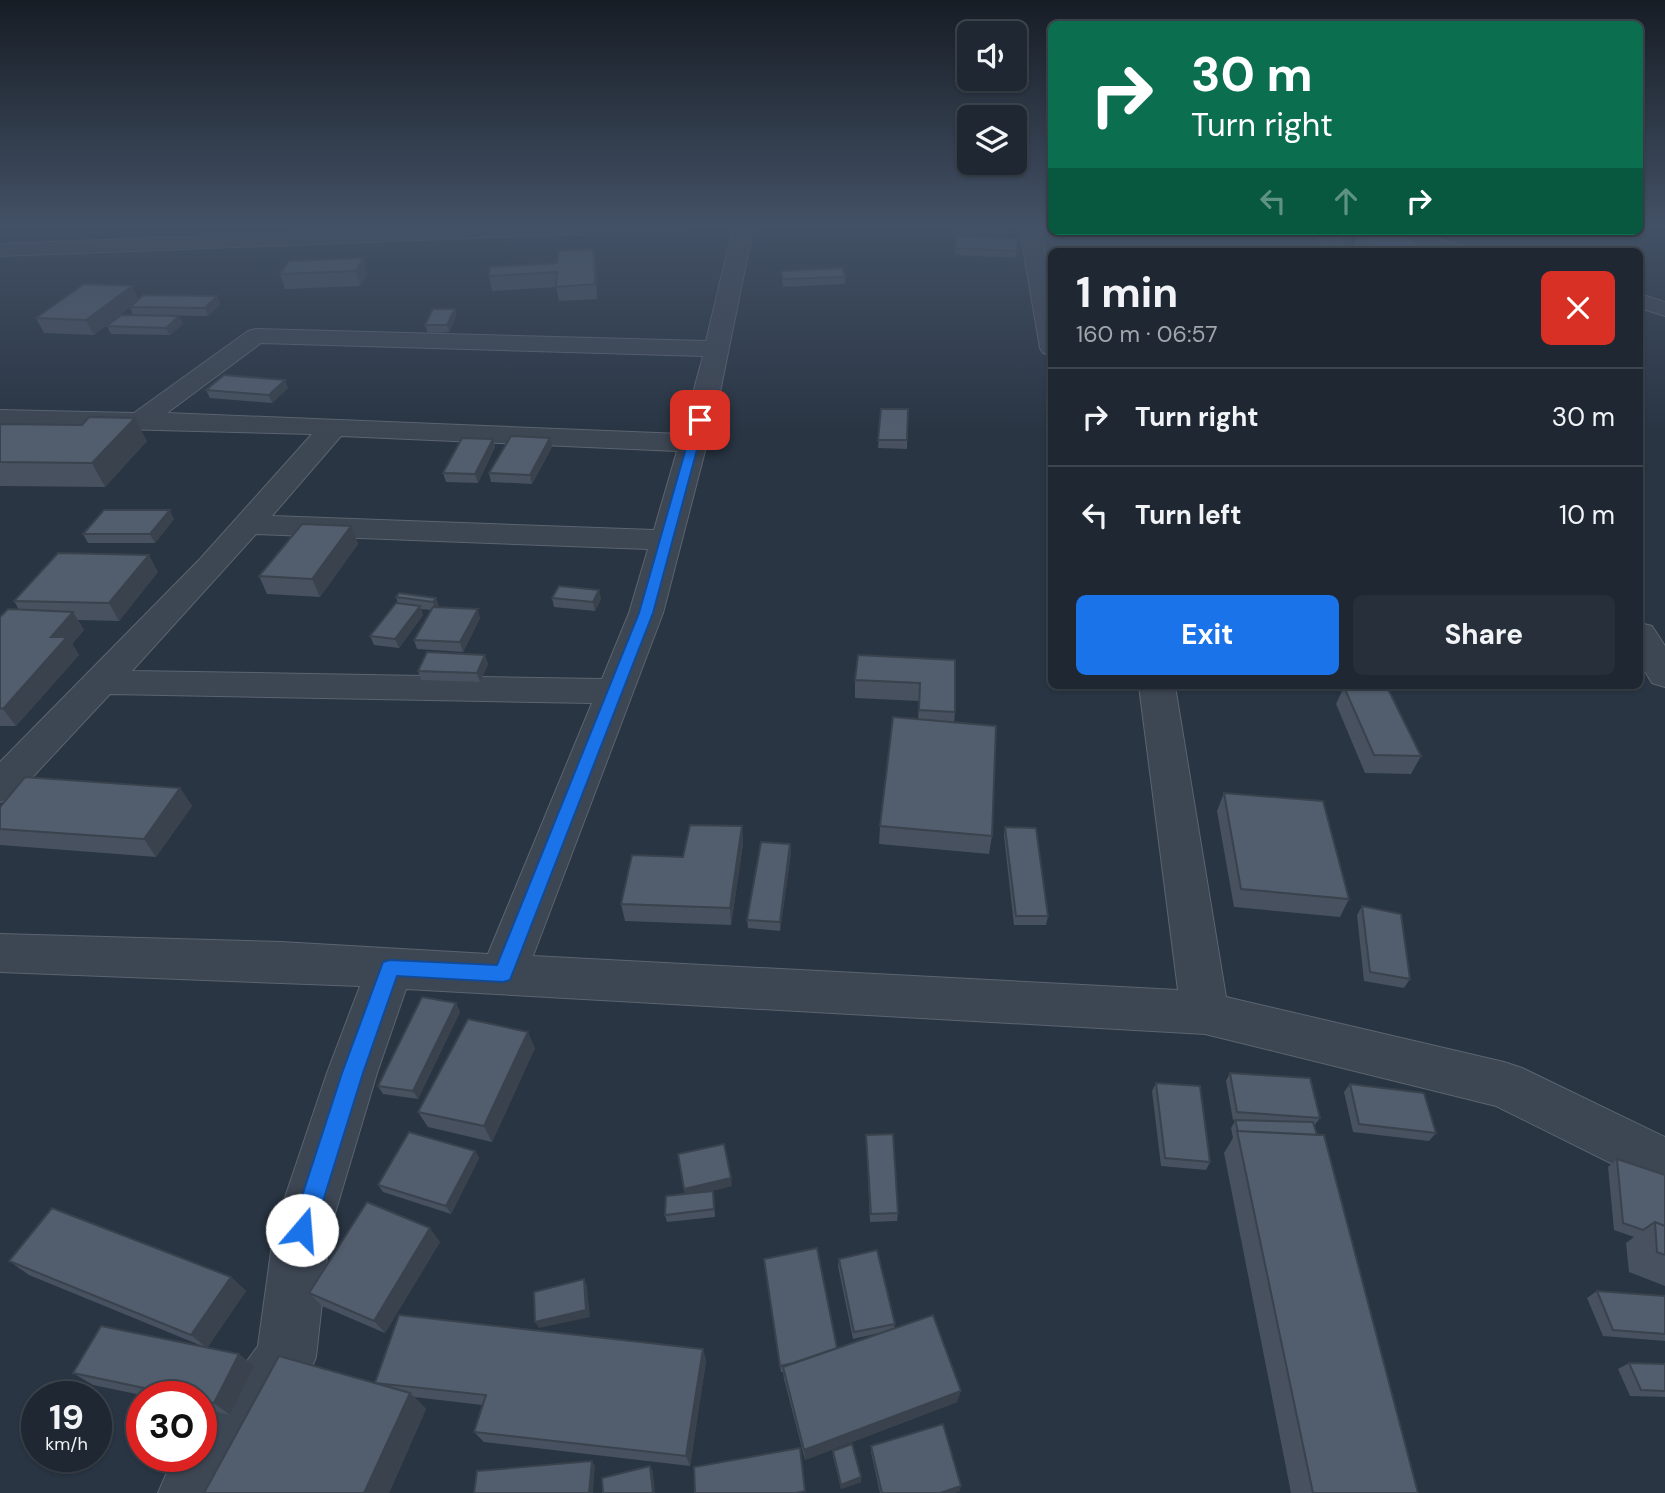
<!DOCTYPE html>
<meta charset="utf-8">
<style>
:root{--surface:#1f2832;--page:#27303a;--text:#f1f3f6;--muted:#a1a6ac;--line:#3c444d;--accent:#1a73e8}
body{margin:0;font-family:"DM Sans",sans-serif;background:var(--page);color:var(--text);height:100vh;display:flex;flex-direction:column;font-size:26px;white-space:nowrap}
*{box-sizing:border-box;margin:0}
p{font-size:23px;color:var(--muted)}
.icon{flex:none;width:38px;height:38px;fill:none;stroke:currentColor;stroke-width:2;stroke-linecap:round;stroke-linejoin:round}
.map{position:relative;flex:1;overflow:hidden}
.drawer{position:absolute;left:1048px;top:248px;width:595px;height:441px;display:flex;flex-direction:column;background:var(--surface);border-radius:10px;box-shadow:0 2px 5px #0004,0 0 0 2px var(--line)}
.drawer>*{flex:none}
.hud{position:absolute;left:1048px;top:21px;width:595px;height:214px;border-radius:10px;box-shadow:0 2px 5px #0004,0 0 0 2px var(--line);background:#0b6e4f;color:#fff;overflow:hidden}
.fabs{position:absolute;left:957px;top:21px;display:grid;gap:14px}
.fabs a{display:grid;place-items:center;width:70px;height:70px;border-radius:10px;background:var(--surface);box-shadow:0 2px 5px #0004,0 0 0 2px var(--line);font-size:35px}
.speed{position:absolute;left:21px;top:1381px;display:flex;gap:14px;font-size:35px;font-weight:700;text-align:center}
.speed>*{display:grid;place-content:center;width:91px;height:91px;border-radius:50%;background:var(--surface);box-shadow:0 2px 5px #0004,0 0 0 2px var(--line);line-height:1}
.speed small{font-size:18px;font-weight:400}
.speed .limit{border:10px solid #d22;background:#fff;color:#111}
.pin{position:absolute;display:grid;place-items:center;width:60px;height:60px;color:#fff;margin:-30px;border-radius:14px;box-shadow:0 4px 10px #0006}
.me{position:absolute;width:77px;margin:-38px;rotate:18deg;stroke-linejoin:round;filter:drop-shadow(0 0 5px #0008)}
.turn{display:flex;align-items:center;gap:24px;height:147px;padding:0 28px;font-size:32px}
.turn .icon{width:91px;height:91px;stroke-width:2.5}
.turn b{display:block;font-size:49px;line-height:60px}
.lanes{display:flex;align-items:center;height:66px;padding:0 28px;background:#0003;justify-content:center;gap:35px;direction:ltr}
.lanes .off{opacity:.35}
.round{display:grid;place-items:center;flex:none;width:74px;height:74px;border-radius:10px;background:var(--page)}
.summary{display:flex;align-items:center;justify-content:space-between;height:119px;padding:0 28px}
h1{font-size:42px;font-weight:700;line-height:52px}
.action{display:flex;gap:14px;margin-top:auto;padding:14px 28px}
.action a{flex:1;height:80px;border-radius:10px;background:var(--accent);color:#fff;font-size:28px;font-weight:700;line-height:80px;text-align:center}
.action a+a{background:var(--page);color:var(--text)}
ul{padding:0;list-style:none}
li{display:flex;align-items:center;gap:21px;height:98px;padding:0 28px;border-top:2px solid var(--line)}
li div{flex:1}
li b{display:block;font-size:26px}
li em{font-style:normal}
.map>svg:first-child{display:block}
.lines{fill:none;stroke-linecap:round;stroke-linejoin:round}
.minor-casing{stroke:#5b6470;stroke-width:2}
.minor{fill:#3d4653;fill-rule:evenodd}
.wall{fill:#47515f}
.shaded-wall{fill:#39424d}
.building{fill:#525e6e;stroke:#39424d;stroke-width:2}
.route{fill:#1a73e8;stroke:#114b97;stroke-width:2}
</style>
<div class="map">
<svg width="1665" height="1493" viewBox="0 0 1665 1493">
<rect width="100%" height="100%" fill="#293543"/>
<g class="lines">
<defs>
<path id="minor" d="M526 224H694L691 228 684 230 0 256V244Z
M734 224H754L719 397 663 613 533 956 1178 990 1139 686H1175L1226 997 1504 1062 1522 1068 1665 1137V1190L1496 1106 1205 1034 406 989 377 1073 330 1230 316 1357 307 1378 230 1493H158L168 1470 178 1456H201V1424L258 1346 274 1230 327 1073 360 986 0 972V934L281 942 488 954 592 703 110 694 14 797 0 802V762L200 559 312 434 0 426V410L134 413 248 331 256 329 706 341ZM261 343 703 356 682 434 167 413ZM341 436 677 451 654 530 272 516ZM256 534 648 549 629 613 602 679 132 671Z
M1019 224H1039L1052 287V355L1043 353 1040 348Z
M1314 231H1334L1348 252H1328Z
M1376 231H1409L1471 248 1474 252H1440L1379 235Z
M1640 294 1665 302V316L1640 308Z
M1640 623 1652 626 1665 646V687L1652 683 1640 663Z"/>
</defs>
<use href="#minor" class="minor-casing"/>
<use href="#minor" class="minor"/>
</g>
<path class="wall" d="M950 224H1005L1006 226V233L955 235Z
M1358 235 1426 252H1356L1353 249Z
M1018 239 1016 258 955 255V248Z
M594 249 596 263 597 299 559 301 556 287 492 291 489 276 557 263Z
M289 261 367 273 360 286 285 289 280 274Z
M781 271 845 277V284L783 287Z
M132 286 138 300 217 296 220 304 208 316 133 315 130 307 94 335 44 333 36 318Z
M455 309 456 317 449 332 428 333 425 325Z
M179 316 183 324 170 335 111 334 107 326Z
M288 388 272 403 210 398 206 390Z
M881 409H908L907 449 878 448Z
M0 424 147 441 105 487 0 486Z
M493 439 495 447 478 483 446 482 443 473Z
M552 447 532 484 491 482 489 473Z
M174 519 155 543H88L83 534Z
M351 526 358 544 320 597 267 594 259 576Z
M158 572 119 621 78 620 84 630 72 644 79 655 16 726H0V617L19 610 14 601Z
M396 597 436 598 439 607 480 618 463 652 417 649 414 640 431 610 421 609 423 615 399 648 374 645 370 636 398 604Z
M552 598 601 599 595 611 554 607Z
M485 655 488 664 480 682 421 680 418 671Z
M955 660V712L954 723 992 836 989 854 879 844 880 826 918 720 919 701 855 698V680Z
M1344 687 1421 756 1411 774 1365 773 1336 704Z
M180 788 192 806 156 857 0 845V807Z
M1224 793 1349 899 1340 917 1234 907 1217 811Z
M742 826 743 844 731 925 625 921 621 904 683 857Z
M1005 827 1048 916 1046 925H1014L1004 836Z
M790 844 791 853 780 931 748 928 747 920Z
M1362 906 1410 979 1404 988 1364 981 1357 915Z
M456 1003 460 1012 418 1099 383 1094 378 1086Z
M535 1048 492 1142 428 1127 418 1112Z
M1230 1073 1320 1118 1314 1126 1418 1493H1291L1224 1153 1233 1138 1231 1128 1235 1121 1233 1120 1226 1081Z
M1156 1083 1210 1162 1206 1170 1161 1166 1152 1091Z
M1350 1084 1436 1133 1429 1141 1353 1132 1344 1092Z
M866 1135 898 1213 897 1221 870 1222Z
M475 1151 479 1158 451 1214 383 1192 378 1185Z
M1617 1159 1665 1175V1286L1629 1272 1626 1243 1634 1237 1614 1230 1608 1167Z
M732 1186 707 1192 714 1199 715 1217 667 1222 665 1215 685 1194 684 1189Z
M440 1242 385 1333 322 1306 309 1293Z
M764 1259 837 1348 879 1333 853 1339 838 1266 839 1259 895 1324 894 1328 957 1402 805 1460 784 1379 783 1372H781Z
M9 1261 231 1277 246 1291 207 1348 254 1366 230 1415 201 1408V1396H146L93 1385 73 1373 207 1348 29 1275Z
M1597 1291 1665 1296V1341L1603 1336 1587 1298Z
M703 1349 706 1361 690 1466 484 1442 474 1432 482 1405 414 1397 426 1409 389 1493H204L376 1383Z
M1629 1363 1665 1364V1397L1630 1396 1618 1369Z
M871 1446 960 1491 954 1493H880L871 1452Z
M833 1451 861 1482 841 1489 833 1456Z"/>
<path class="shaded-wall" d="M594 249 596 263 597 299 595 284Z
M363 258 367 273 360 286 356 271Z
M132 286 139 300 94 335 86 320Z
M217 296 220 304 208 316 205 308Z
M455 309 456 317 449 332 447 325Z
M179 316 183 324 170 335 166 328Z
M285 380 288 388 272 403 269 395Z
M135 418 147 441 105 487 92 463Z
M550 438 552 447 532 484 530 475Z
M493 439 495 447 478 483 475 474Z
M170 510 174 519 155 543 150 534Z
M351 526 358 544 320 597 312 579Z
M149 555 158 572 119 621 109 603Z
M599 590 601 599 595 611 593 602Z
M436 598 439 607 436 611 433 602Z
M420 606 423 615 399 648 395 639Z
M478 609 480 618 463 652 460 642Z
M73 612 84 630 72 644 79 655 16 726 3 709 51 637Z
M485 655 488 664 480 682 477 673Z
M180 788 192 806 156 857 144 839Z
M742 826 743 844 731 925 730 908Z
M790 844 791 853 780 931V922Z
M456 1003 460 1012 418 1099 413 1091Z
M528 1032 535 1048 492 1142 484 1126Z
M475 1151 479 1158 451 1214 446 1206Z
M731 1178 732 1186 685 1197 684 1189Z
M430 1228 440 1242 385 1333 374 1321Z
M231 1277 246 1291 207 1348 191 1335Z
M584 1279 587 1286 590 1317 539 1328 535 1322Z
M703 1349 706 1361 690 1466 686 1456Z
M239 1354 254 1366 230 1415 214 1403Z
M961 1391 957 1402 805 1460 804 1450Z
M410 1393 426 1409 389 1493H364Z
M592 1461 595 1466 593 1493H589Z
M650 1466 653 1471 655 1493H653Z
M861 1477V1482L841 1489V1485Z
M961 1486 960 1491 954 1493H940Z"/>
<path class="building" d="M953 224H1005L1006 226 955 228Z
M1358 235H1407L1426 252H1375Z
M957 236 1018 239 1017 251 955 248Z
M1159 245 1181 246 1182 252H1160Z
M594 249 595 284 556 287 557 272 489 276 490 267 557 263 558 251Z
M363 258 356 271 280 274 289 261Z
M843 268 845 277 783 279 781 271Z
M84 284 132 286 86 320 36 318Z
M143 295 217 296 205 308 130 307Z
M433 309H455L447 325H425Z
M121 315 179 316 166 328 107 326Z
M224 375 285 380 269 395 206 390Z
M881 409H908L907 440H878Z
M89 417 135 418 92 463 0 462V424L82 425Z
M511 436 550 438 530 475 489 473Z
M462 438 493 439 475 474 443 473Z
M104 510H170L150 534H83Z
M302 524 351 526 312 579 259 576Z
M58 553 149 555 109 603 14 601Z
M559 586 599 590 593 602 552 598Z
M399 593 436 598 433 602 396 597Z
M396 603 420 606 395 639 370 636Z
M433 607 478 609 460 642 414 640Z
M8 609 73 612 51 637H67L3 709 0 708V617Z
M427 652 485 655 477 673 418 671Z
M858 655 955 660V712L919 710 920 683 855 680Z
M1344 687H1387L1421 756 1374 755Z
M893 717 996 726 992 836 880 826Z
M25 777 180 788 144 839 0 829V807Z
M1224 793 1323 801 1349 899 1241 889Z
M690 825 742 826 730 908 621 904 632 855 683 857Z
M1005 827 1036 828 1048 916H1016Z
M761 842 790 844 780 922 747 920Z
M1362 906 1401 914 1410 979 1370 972Z
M422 997 456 1003 413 1091 378 1086Z
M468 1019 528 1032 484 1126 418 1112Z
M1230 1073 1310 1078 1320 1118 1237 1112Z
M1156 1083 1200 1086 1210 1162 1165 1158Z
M1350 1084 1424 1093 1436 1133 1359 1124Z
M1235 1120 1313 1122 1317 1135 1238 1131Z
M1237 1131 1324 1135 1418 1493H1313Z
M409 1132 475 1151 446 1206 378 1185Z
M893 1134 898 1213 871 1214 866 1135Z
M724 1144 731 1178 684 1189 678 1154Z
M1617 1159 1665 1175V1226L1655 1222 1643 1230 1623 1223Z
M713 1191 714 1209 665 1215 666 1196Z
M367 1202 430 1228 374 1321 309 1293Z
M52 1208 231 1277 191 1335 9 1261Z
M1655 1222 1665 1226V1255L1657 1252Z
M817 1248 837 1348 793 1363 780 1366 764 1259Z
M877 1250 895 1324 854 1332 839 1259Z
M584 1279 586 1310 535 1322 534 1292Z
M1597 1291 1665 1296V1334L1613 1330Z
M399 1315 703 1349 686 1456 474 1432 486 1395 375 1383Z
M933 1315 961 1391 804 1450 783 1367Z
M101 1326 239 1354 214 1403 201 1401V1396H182L73 1373Z
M279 1356 410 1393 364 1493H204Z
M1629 1363 1665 1364V1391L1641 1390Z
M943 1424 961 1486 940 1493H882L871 1446Z
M852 1444 861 1477 841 1485 833 1451Z
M800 1448 805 1491 796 1493H695L694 1467Z
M592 1461 589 1493H474L477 1471Z
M650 1466 653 1493H603L602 1478Z"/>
<linearGradient id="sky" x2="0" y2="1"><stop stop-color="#171d25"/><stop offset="0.52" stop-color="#435166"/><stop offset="1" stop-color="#435166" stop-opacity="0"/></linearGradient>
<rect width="1665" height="433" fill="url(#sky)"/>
<path class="route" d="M700 417 705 420 653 613 510 980 503 982 397 976 363 1073 314 1230 310 1238 302 1242 294 1238 291 1230 342 1073 383 962 390 960 497 965 639 613 694 420Z"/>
</svg>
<div class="fabs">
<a><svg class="icon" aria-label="sound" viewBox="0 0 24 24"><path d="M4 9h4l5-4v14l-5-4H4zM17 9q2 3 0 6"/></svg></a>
<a><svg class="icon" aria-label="layers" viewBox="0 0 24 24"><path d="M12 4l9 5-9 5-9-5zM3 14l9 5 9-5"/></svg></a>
</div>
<div class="speed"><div>19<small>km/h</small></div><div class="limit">30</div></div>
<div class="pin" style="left:700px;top:420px;background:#d93025"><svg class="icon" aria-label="arrive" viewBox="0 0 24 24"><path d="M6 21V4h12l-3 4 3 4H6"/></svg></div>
<svg class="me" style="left:302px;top:1230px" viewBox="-20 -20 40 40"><circle r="19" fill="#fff"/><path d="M0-13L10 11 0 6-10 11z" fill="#1a73e8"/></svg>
<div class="hud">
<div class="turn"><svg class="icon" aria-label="right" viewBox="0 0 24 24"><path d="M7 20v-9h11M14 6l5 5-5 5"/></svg><div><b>30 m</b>Turn right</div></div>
<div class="lanes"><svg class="icon off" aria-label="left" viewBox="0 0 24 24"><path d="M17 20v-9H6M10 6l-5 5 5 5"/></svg><svg class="icon off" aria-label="ahead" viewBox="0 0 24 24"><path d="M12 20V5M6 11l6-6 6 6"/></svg><svg class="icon" aria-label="right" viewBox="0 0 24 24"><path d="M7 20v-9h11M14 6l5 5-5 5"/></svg></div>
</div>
<section class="drawer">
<div class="summary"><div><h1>1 min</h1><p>160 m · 06:57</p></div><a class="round" style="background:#d93025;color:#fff"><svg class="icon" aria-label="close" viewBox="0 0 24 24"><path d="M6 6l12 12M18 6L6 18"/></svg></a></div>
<ul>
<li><svg class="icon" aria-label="right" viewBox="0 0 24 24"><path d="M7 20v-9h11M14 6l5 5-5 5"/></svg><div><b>Turn right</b></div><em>30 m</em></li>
<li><svg class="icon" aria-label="left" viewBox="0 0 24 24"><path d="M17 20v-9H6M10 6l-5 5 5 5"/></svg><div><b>Turn left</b></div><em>10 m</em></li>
</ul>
<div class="action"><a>Exit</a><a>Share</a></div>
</section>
</div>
